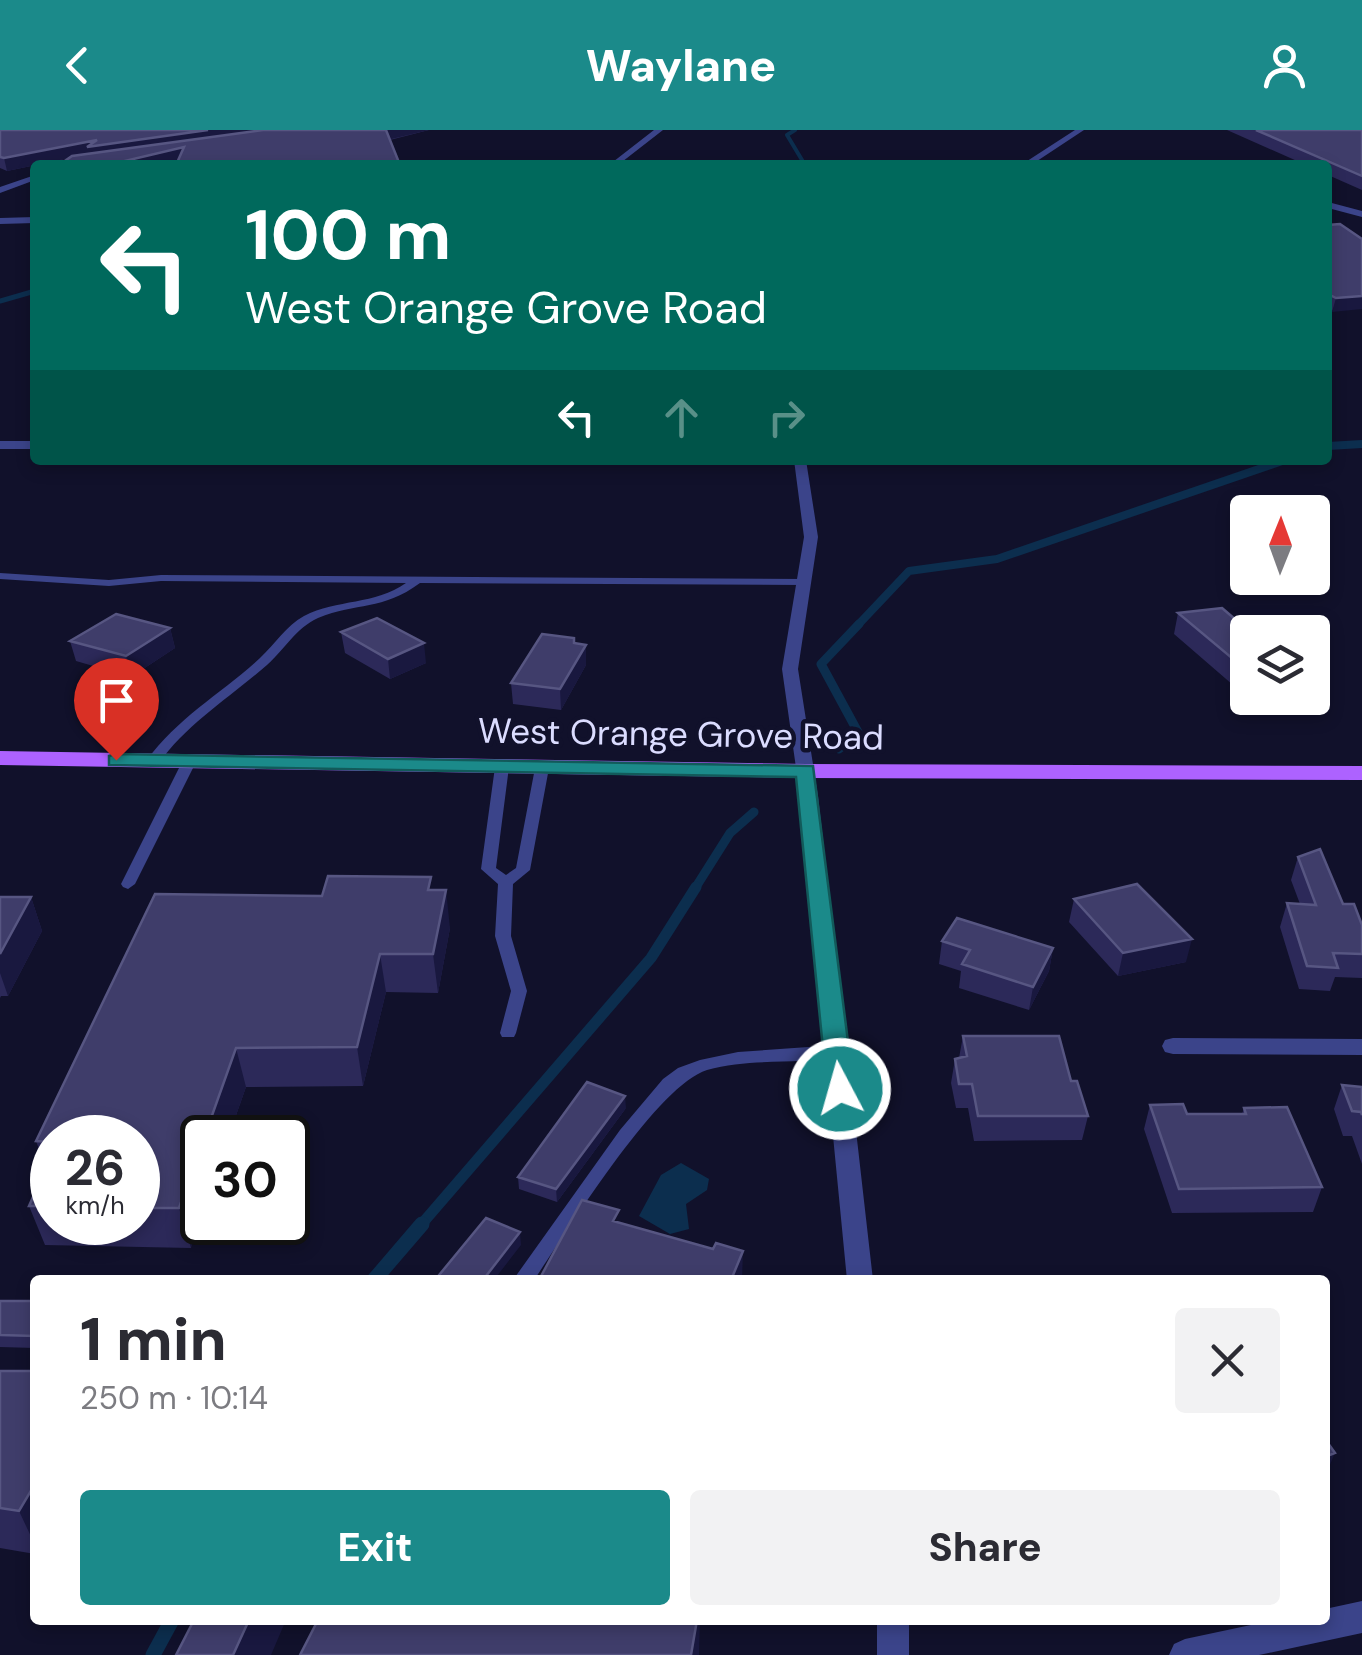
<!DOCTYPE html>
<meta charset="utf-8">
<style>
:root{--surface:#fff;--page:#f2f2f3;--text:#2b2b33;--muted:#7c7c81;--accent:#1b8a8a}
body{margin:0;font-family:"DM Sans",sans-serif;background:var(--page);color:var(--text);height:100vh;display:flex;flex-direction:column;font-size:38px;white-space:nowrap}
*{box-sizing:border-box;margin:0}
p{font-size:32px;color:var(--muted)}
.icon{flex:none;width:55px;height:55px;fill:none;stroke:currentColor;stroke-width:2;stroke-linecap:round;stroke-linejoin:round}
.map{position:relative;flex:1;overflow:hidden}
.side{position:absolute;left:30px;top:1145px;width:1300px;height:350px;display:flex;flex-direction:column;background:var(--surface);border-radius:10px;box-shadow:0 5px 15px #0003}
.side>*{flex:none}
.guide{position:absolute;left:30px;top:30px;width:1302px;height:305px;border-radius:10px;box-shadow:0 5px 15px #0003;background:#00695c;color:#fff;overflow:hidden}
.needle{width:65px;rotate:1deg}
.buttons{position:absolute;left:1230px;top:365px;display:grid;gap:20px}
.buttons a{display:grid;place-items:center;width:100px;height:100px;border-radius:10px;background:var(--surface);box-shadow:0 5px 15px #0003;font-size:50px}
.speed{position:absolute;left:30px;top:985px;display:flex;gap:20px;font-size:50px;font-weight:700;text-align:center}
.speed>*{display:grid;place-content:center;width:130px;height:130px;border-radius:50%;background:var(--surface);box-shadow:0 5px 15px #0003;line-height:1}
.speed small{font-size:25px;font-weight:400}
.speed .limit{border:5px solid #111;border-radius:15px;background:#fff;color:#111}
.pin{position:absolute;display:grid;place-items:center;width:85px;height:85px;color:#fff;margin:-102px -42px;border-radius:50% 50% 50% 0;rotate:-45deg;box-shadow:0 0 10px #0007}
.pin .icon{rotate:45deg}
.me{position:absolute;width:110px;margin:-55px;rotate:354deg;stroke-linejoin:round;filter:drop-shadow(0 0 8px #0008)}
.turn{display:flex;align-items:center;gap:35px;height:210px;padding:0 50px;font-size:45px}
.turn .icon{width:130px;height:130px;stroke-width:2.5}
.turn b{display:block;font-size:70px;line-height:85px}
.lanes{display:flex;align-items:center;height:95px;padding:0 50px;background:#0003;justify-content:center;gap:50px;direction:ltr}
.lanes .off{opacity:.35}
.round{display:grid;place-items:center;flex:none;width:105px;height:105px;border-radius:10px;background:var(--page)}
.overview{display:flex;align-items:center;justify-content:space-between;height:170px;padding:0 50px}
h1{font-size:60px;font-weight:800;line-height:75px}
.button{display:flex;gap:20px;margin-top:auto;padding:20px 50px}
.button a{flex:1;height:115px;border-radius:10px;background:var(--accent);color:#fff;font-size:40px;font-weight:800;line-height:115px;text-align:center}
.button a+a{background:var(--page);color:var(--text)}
header{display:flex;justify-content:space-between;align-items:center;height:130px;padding:0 50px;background:var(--accent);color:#fff;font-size:45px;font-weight:800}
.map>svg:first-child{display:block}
.water{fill:#0c2e4e}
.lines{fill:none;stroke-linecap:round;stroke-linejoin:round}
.stream-far5{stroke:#0c2e4e;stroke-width:4}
.stream-far4{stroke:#0c2e4e;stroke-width:5}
.stream-far3{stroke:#0c2e4e;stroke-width:8}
.stream-far2{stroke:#0c2e4e;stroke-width:9}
.stream-far1{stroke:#0c2e4e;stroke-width:11}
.stream{stroke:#0c2e4e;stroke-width:15}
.service{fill:#3b448a;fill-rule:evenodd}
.minor{fill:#3b448a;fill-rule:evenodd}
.primary{fill:#ad62ff;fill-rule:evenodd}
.wall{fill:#2c2959;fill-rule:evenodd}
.shaded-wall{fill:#19183f}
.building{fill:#3f3d6a;stroke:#575682;stroke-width:2.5}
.route{fill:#1b8a8a;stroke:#125a5a;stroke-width:2.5}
.labels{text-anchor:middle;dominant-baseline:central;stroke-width:9;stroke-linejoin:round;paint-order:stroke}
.street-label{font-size:35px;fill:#dbdcff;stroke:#11112b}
</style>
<header><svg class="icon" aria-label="back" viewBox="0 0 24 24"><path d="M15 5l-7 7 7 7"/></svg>Waylane<svg class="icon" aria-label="person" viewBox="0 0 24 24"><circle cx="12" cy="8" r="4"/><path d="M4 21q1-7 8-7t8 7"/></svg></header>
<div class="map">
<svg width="1362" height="1525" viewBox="0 0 1362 1525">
<rect width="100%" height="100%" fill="#11112b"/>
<path class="water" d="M681 1033 709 1049 707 1060 686 1074 689 1099 670 1104 639 1086 661 1045Z"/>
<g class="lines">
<path class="stream-far5" d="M795 0 787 5 805 35"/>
<path class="stream-far4" d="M0 171 35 161"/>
<path class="stream-far3" d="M1328 316 1362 314
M857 496 909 441 997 429 1285 330"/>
<path class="stream-far2" d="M839 619 859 604 821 534 859 494
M694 760 730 703 754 682"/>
<path class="stream-far1" d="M420 1096 651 828 696 757"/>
<path class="stream" d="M374 1150 422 1094
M153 1525 172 1490"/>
<path class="service" d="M0 443 109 450 161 445 804 449 810 452 804 455 420 453C382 481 357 472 318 488 296 498 285 519 267 535 229 568 188 593 158 634L153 635 146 631C179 586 221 564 260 528 275 514 286 496 304 486 337 469 375 475 406 453L161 451 109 456 0 449Z
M189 628 196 632 135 754 128 759 123 757 121 754 182 632Z
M502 633 509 637 496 738 506 745 516 738 535 638 542 634 549 638 530 740 513 754 511 806 527 861 516 903 514 907H502L500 903 511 861 495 806 498 754 481 739 495 637Z
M837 915 843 917 845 921 843 925C800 936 751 927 707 940 656 956 567 1102 534 1150H513L620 1000 663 949 678 938 700 930 738 922Z"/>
<path class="minor" d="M654 0H663L618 35H609Z
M1075 0H1084L1031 35H1021Z
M35 45V50L0 63V57Z
M1328 72 1362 81V87L1328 78Z
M35 87V93L0 94V88Z
M0 311H35V319H0Z
M794 330H806L818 407 798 539 818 666 873 1150H847L800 666 782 539 804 407Z
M1173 908 1362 909V925L1173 924 1165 922 1162 916 1165 910Z
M1362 1471V1503L1259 1525H1169L1174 1514 1185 1509 1274 1490H1325V1479Z
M877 1490H909V1525H877Z"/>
<path class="primary" d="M0 621 806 634 1362 636V650L806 648 0 635Z"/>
</g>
<path class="wall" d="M0 0H429L390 10 177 32 163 35H59L70 28 7 41 0 38Z
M1227 0H1362V60L1328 45V35H1306Z
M1328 95 1362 109 1332 182 1328 179Z
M1178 483 1248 502V552L1233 555 1174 504Z
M170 498 175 518 131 547 76 531 70 511Z
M341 502 426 533 390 549 345 523Z
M586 535 561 580 513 574 511 553Z
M1298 727 1362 795V848L1335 847 1330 861 1299 859 1280 797 1287 773 1300 774 1291 750Z
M432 760 450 798 438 863 386 862 363 956 246 957 228 1008H202L191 1118 45 1115 29 1076 46 1038 36 1011 322 766ZM52 1008H138V1092H52Z
M0 767H31L42 801 8 866H1L0 868Z
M1074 769 1186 832 1118 846 1069 792Z
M942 811 1053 818 1049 841 1029 880 959 858 961 841 939 834Z
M963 906 1071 951 1088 986 1082 1010 974 1011 968 978H956L951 953 955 929 959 928Z
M1342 955 1362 957V1034L1352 1006H1343L1334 979Z
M1150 975 1187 984H1242L1244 978 1322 1057 1313 1082 1172 1083 1144 999Z
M626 978 557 1072 519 1059 518 1047Z
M0 1171H35V1218L0 1217Z
M0 1241H35V1424L0 1418Z"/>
<path class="shaded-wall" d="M208 0H295L88 24 7 41 4 28 97 10Z
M386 0H429L387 10Z
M184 17 186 30 163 35H108Z
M1362 166V179L1332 182 1336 168Z
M170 498 175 518 131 547 126 526Z
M424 513 426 533 390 549 388 529Z
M586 515V535L561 580 560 559Z
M1248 532V552L1233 555 1239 534Z
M446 760 450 798 438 863 433 824Z
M31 767 42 801 8 866 0 843V824Z
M1192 809 1186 832 1118 846 1123 823Z
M1053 818 1049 841 1029 880 1033 857Z
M380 824 386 862 363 956 357 917Z
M236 918 246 957 228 1008H204Z
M625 966 626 978 557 1072 556 1059Z
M202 1012V1084L191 1118 179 1078Z
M520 1102 521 1115 494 1150H483Z
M743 1121 742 1150H731Z
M1335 1323 1325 1346V1327Z
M35 1354V1415L19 1381Z
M249 1490H286L271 1525H233Z
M697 1490H700L699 1525H691Z"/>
<path class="building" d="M0 0H208L87 17 97 10 4 28 0 27Z
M263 0H386L400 35H176L184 17 108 35H59L72 26Z
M1256 0H1362V46Z
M1340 94 1362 109V166L1336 168 1328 164V95Z
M1222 478 1250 502H1248V532L1239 534 1178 483Z
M116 484 170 498 126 526 70 511Z
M377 488 424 513 388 529 341 502Z
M542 504 574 508V513L586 515 560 559 511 553Z
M1320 719 1343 774H1354L1362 795V824L1333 823 1338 838 1307 836 1287 773 1316 775 1298 727Z
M328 746 431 747 428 760H446L433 824H380L357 917 236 918 204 1008H202V1012L179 1078H138V1008H52V1012L36 1011 155 764 322 766Z
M1137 754 1192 809 1123 823 1074 769Z
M0 767H31L0 824Z
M957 788 1053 818 1033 857 962 834 970 820 942 811Z
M963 906H1059L1071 951H1077L1088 986H978L972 954H959L955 929 967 926Z
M587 952 625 966 556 1059 518 1047Z
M1342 955 1362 957V985L1361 982 1352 981Z
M1183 974 1187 984H1246L1244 978 1287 977 1322 1057 1179 1059 1150 975Z
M52 1024V1076H29Z
M582 1070 619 1080 613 1091 713 1119 716 1113 743 1121 731 1150H539Z
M486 1088 520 1102 483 1150H435Z
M0 1171H35V1206L0 1205Z
M0 1241H35V1354L19 1381 0 1378Z
M1325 1309 1335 1323 1325 1327Z
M194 1490H249L233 1525H176Z
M318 1490H697L691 1525H300Z"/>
<path class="route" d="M116 624 813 636 854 959 840 968 827 959 796 647 109 635V626Z"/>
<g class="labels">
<g class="street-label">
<text transform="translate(681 604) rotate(1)">West Orange Grove Road</text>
</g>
</g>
</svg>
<div class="buttons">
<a><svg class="needle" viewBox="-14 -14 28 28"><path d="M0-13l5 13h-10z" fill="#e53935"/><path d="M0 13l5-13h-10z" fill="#7c7c81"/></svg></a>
<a><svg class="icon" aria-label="layers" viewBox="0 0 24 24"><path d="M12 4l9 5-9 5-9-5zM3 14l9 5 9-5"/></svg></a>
</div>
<div class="speed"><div>26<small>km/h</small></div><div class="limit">30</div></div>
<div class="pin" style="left:116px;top:630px;background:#d93025"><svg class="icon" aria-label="arrive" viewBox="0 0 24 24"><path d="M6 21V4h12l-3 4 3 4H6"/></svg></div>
<svg class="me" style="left:840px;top:959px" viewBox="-20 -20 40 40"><circle r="17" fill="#1b8a8a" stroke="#fff" stroke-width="3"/><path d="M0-11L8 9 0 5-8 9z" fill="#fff"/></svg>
<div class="guide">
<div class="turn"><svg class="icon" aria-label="left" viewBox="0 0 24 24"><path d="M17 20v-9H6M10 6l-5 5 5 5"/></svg><div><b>100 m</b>West Orange Grove Road</div></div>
<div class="lanes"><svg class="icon" aria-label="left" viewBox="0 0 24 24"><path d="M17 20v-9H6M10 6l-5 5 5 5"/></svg><svg class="icon off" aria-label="ahead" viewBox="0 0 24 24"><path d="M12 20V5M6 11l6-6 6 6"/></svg><svg class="icon off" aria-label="right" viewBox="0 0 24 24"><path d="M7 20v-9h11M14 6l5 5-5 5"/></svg></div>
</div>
<section class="side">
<div class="overview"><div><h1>1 min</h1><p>250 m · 10:14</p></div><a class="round"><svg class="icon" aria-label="close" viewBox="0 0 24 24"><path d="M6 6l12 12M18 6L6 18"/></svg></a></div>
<div class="button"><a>Exit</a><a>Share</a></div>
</section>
</div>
